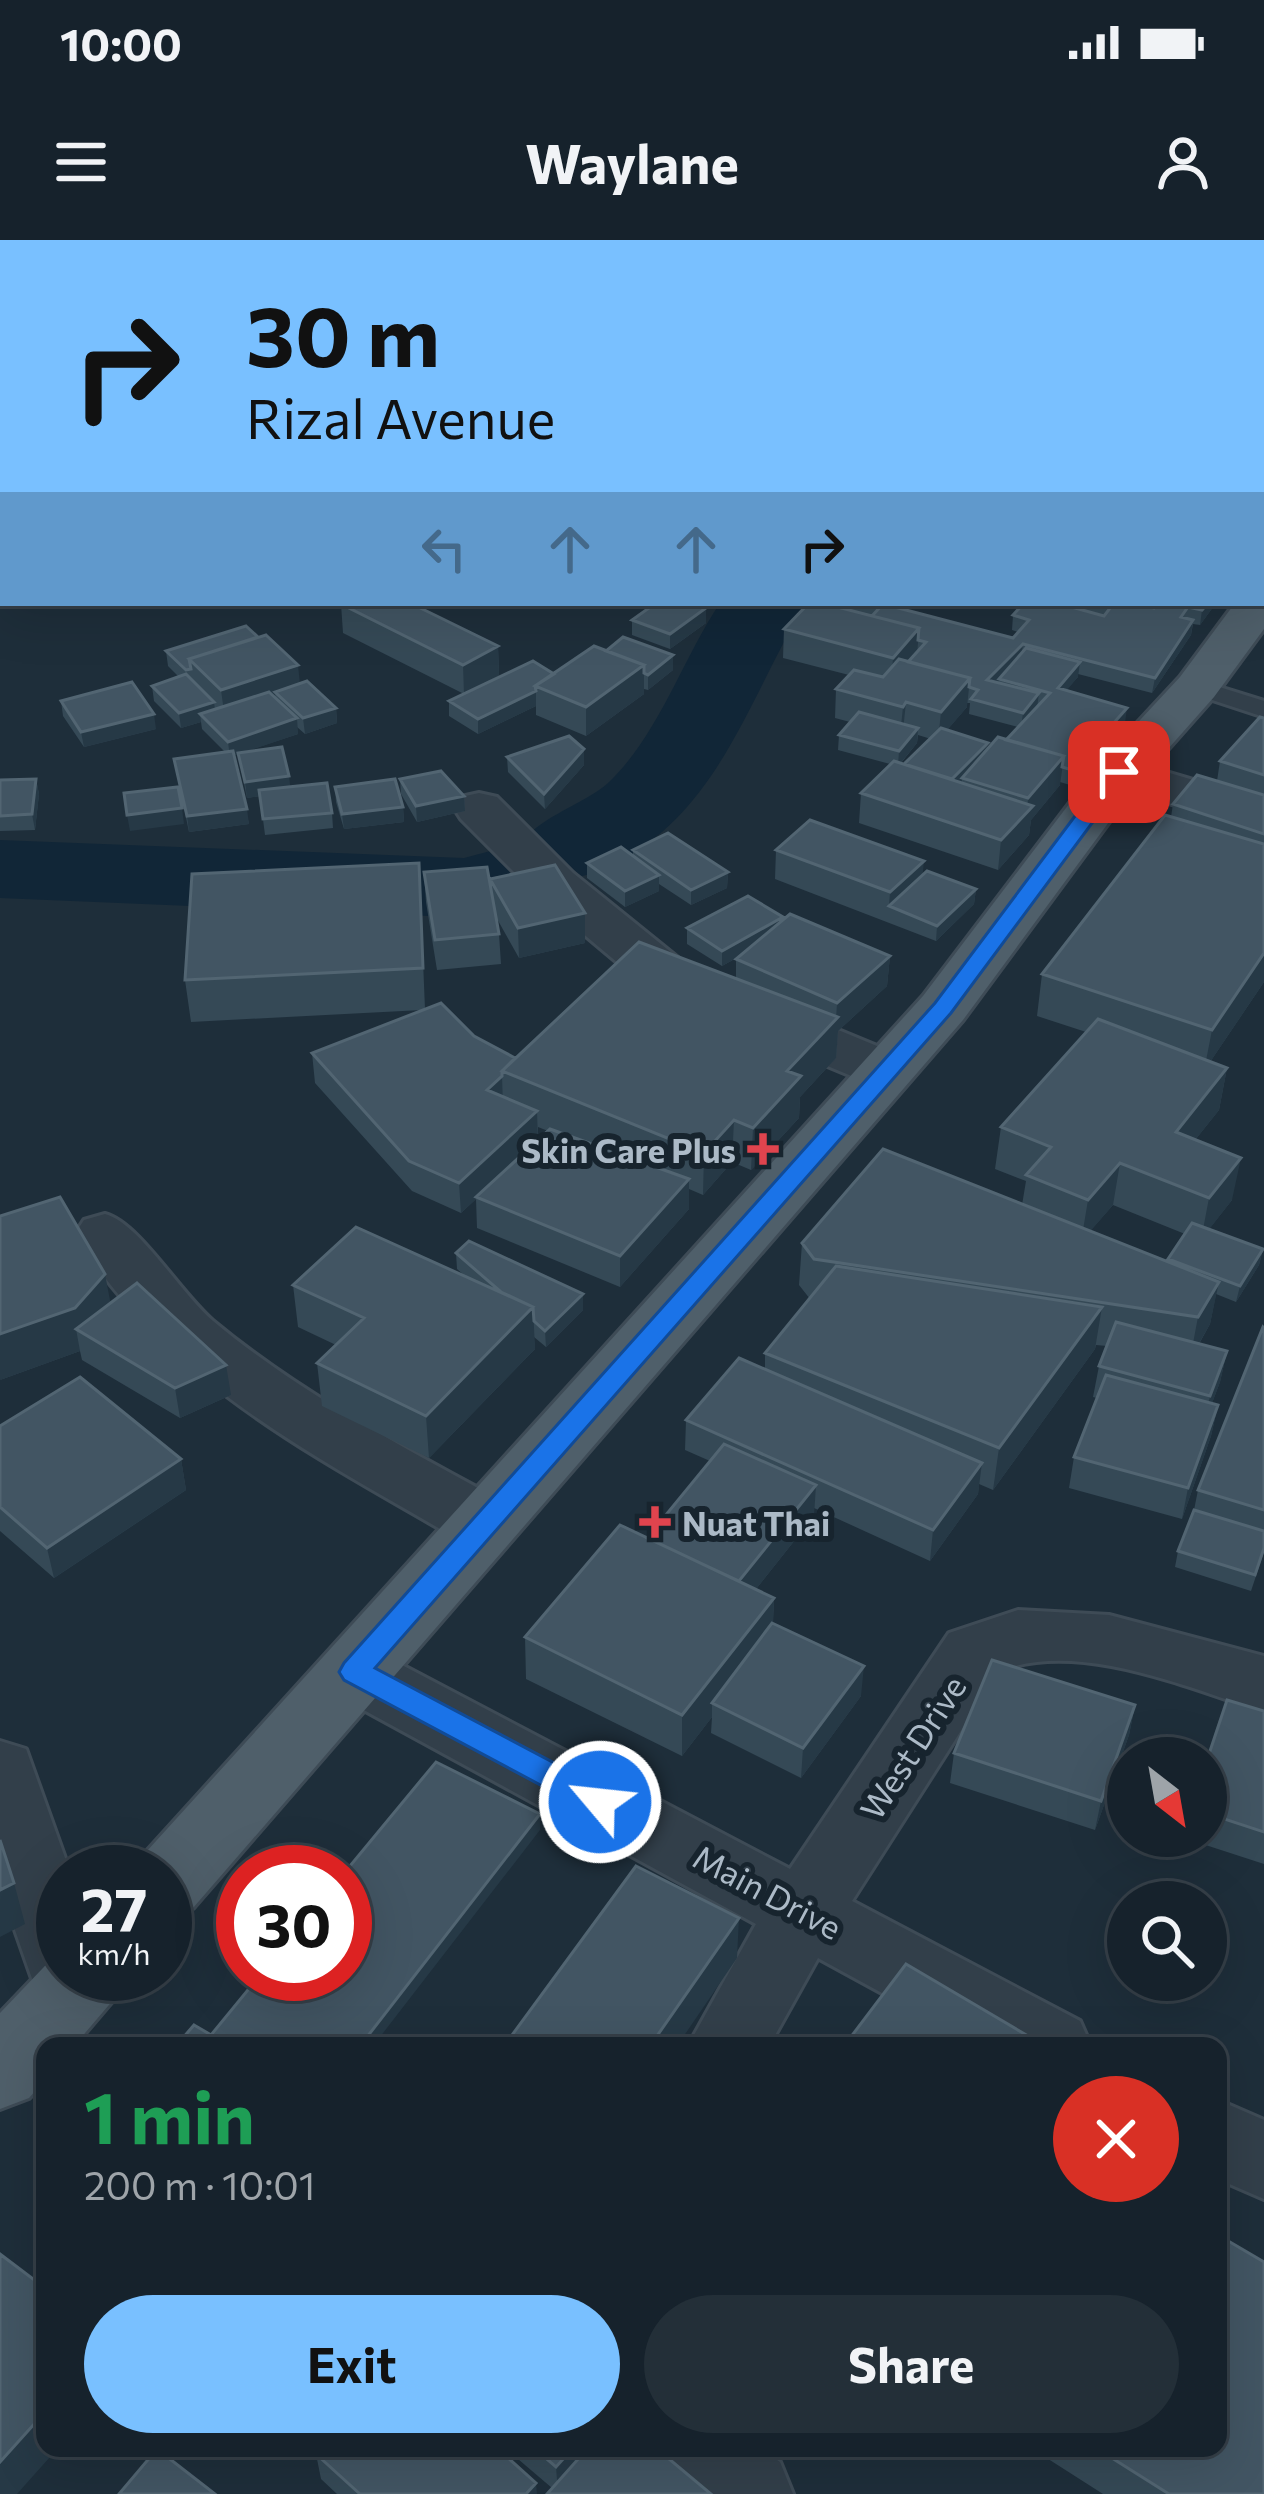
<!DOCTYPE html>
<meta charset="utf-8">
<style>
:root{--surface:#16222c;--page:#232f38;--text:#f1f3f6;--muted:#9ea4a9;--line:#353f48;--accent:#79c0ff}
body{margin:0;font-family:Commissioner,sans-serif;background:var(--page);color:var(--text);height:100vh;display:flex;flex-direction:column;font-size:45px;white-space:nowrap}
*{box-sizing:border-box;margin:0}
p{font-size:39px;color:var(--muted)}
.icon{flex:none;width:66px;height:66px;fill:none;stroke:currentColor;stroke-width:2;stroke-linecap:round;stroke-linejoin:round}
.map{position:relative;flex:1;overflow:hidden}
.sheet{position:absolute;left:36px;top:1797px;width:1191px;height:420px;display:flex;flex-direction:column;background:var(--surface);border-radius:24px;box-shadow:0 12px 48px #0002,0 0 0 3px var(--line)}
.sheet>*{flex:none}
.top-card{position:absolute;left:0px;top:0px;width:1266px;height:366px;box-shadow:0 12px 48px #0002,0 0 0 3px var(--line);background:#79c0ff;color:#111;overflow:hidden}
.needle{width:78px;rotate:149deg}
.buttons{position:absolute;left:1107px;top:1497px;display:grid;gap:24px}
.buttons a{display:grid;place-items:center;width:120px;height:120px;border-radius:50%;background:var(--surface);box-shadow:0 12px 48px #0002,0 0 0 3px var(--line);font-size:60px}
.speed{position:absolute;left:36px;top:1605px;display:flex;gap:24px;font-size:60px;font-weight:700;text-align:center}
.speed>*{display:grid;place-content:center;width:156px;height:156px;border-radius:50%;background:var(--surface);box-shadow:0 12px 48px #0002,0 0 0 3px var(--line);line-height:1}
.speed small{font-size:30px;font-weight:400}
.speed .limit{border:18px solid #d22;background:#fff;color:#111}
.pin{position:absolute;display:grid;place-items:center;width:102px;height:102px;color:#fff;margin:-51px;border-radius:24px;box-shadow:0 6px 18px #0006}
.me{position:absolute;width:132px;margin:-66px;rotate:298deg;stroke-linejoin:round;filter:drop-shadow(0 0 9px #0008)}
.turn{display:flex;align-items:center;gap:42px;height:252px;padding:0 48px;font-size:54px}
.turn .icon{width:156px;height:156px;stroke-width:2.5}
.turn b{display:block;font-size:84px;line-height:102px}
.lanes{display:flex;align-items:center;height:114px;padding:0 48px;background:#0003;justify-content:center;gap:60px;direction:ltr}
.lanes .off{opacity:.35}
.round{display:grid;place-items:center;flex:none;width:126px;height:126px;border-radius:63px;background:var(--page)}
.headline{display:flex;align-items:center;justify-content:space-between;height:204px;padding:0 48px}
h1{font-size:72px;font-weight:700;line-height:90px;color:#1e9e55}
.primary-button{display:flex;gap:24px;margin-top:auto;padding:24px 48px}
.primary-button a{flex:1;height:138px;border-radius:72px;background:var(--accent);color:#111;font-size:48px;font-weight:700;line-height:138px;text-align:center}
.primary-button a+a{background:var(--page);color:var(--text)}
.status{display:flex;justify-content:space-between;align-items:center;height:84px;padding:0 60px;background:var(--surface);direction:ltr}
.status svg{height:33px;fill:currentColor}
header{display:flex;justify-content:space-between;align-items:center;height:156px;padding:0 48px;background:var(--surface);font-size:54px;font-weight:700}
.map>svg:first-child{display:block}
.lines{fill:none;stroke-linecap:round;stroke-linejoin:round}
.river{fill:#112637;fill-rule:evenodd}
.lane-casing{stroke:#3e4b56;stroke-width:6}
.street-casing{stroke:#3e4b56;stroke-width:6}
.primary-casing{stroke:#3e4b56;stroke-width:6}
.lane{fill:#323f4a;fill-rule:evenodd}
.street{fill:#323f4a;fill-rule:evenodd}
.primary{fill:#4f5f6a;fill-rule:evenodd}
.wall{fill:#354956;fill-rule:evenodd}
.shaded-wall{fill:#263946}
.building{fill:#425563;stroke:#526572;stroke-width:3}
.route{fill:#1a73e8;stroke:#114b97;stroke-width:3}
.health-dot{fill:#e0444e;stroke:#17242e;stroke-width:4.5}
.labels{text-anchor:middle;dominant-baseline:central;stroke-width:12;stroke-linejoin:round;paint-order:stroke}
.poi-label{font-size:33px;font-weight:bold;fill:#acbac7;stroke:#17242e;text-anchor:end}
.street-label{font-size:33px;fill:#acbac7;stroke:#17242e}
</style>
<div class="status"><b>10:00</b><svg viewBox="0 0 49 12"><path d="M0 12V9h3v3zM5 12V6h3v6zM10 12V3h3v9zM15 12V0h3v12zM26 1h20v11H26zM47 4h2v5h-2z"/></svg></div>
<header><svg class="icon" aria-label="menu" viewBox="0 0 24 24"><path d="M4 6h16M4 12h16M4 18h16"/></svg>Waylane<svg class="icon" aria-label="person" viewBox="0 0 24 24"><circle cx="12" cy="8" r="4"/><path d="M4 21q1-7 8-7t8 7"/></svg></header>
<div class="map">
<svg width="1264" height="2254" viewBox="0 0 1264 2254">
<rect width="100%" height="100%" fill="#1e2e3a"/>
<g class="lines">
<path class="river" d="M1031 0H1104L1106 3H1033Z
M720 363H806C749 456 720 570 616 623 592 635 571 642 545 635L533 660 478 678 0 658V600L464 618 498 609 519 615C520 583 585 565 608 543 658 496 682 420 720 363Z"/>
<defs>
<path id="lane" d="M1197 440 1264 461V477L1188 452 1185 447Z"/>
<path id="street" d="M1119 518 1264 561V592L1102 543 1094 533 1102 523Z
M479 553 497 557 573 633 693 730 906 818 914 830 906 842 886 848 866 842 655 754 537 655 461 579 454 568 461 557Z
M105 974C139 983 180 1053 213 1081 303 1156 407 1209 509 1265L518 1283 509 1301 485 1308 461 1301C315 1216 166 1142 75 994L84 980Z
M1018 1370 1109 1375 1264 1416V1472C1186 1447 1079 1400 999 1431L852 1661 1080 1781 1091 1806H979L818 1718 769 1806H688L756 1684 329 1451 319 1432 329 1413 354 1404 379 1413 790 1629 949 1393Z
M0 1501 26 1509 70 1632H63V1734H98L90 1750 63 1760 36 1750 0 1647Z
M1218 1860 1264 1880V1959L1218 1939Z
M645 2208H760L780 2222 793 2254H677L658 2239Z"/>
<path id="primary" d="M1264 350V389L1214 457 1137 544 963 780 193 1668 165 1678V1632H132L137 1622 923 756 1101 522 1180 437 1235 363H1263Z
M63 1707V1734H125L114 1759 74 1806H45V1840L29 1858 0 1869V1773Z"/>
</defs>
<use href="#lane" class="lane-casing"/>
<use href="#street" class="street-casing"/>
<use href="#primary" class="primary-casing"/>
<use href="#lane" class="lane"/>
<use href="#street" class="street"/>
<use href="#primary" class="primary"/>
</g>
<path class="wall" d="M1163 0H1225L1223 3H1162Z
M809 363H897L893 367 1013 398 1018 392 1012 390 1013 375 1019 368 999 363H1136L1149 366 1150 363H1216L1200 385 1193 384 1191 395 1152 453 1078 434V437L1066 450 1125 483 1070 545 1060 542V545L1031 580 1029 595 998 630 859 583 861 553 890 524 838 510 839 495 850 482 835 478 836 449 849 435 783 418 784 389ZM967 463H970L969 474 1018 487 1006 500 987 510 947 490 967 467ZM918 495 931 499 904 524 901 523 917 503Z
M341 364 498 406 499 435 467 452 554 434 673 430 648 450 644 449V454L586 496 536 475V466L478 494 449 476V461L464 454 343 393Z
M632 380 706 383 670 409 632 395Z
M166 411 300 443 336 468 337 483 305 494 297 487 298 494 243 512 290 547 332 573 333 588 265 595 260 556 247 558 238 514 234 515 249 584 189 592 174 519 225 512 202 489 201 482 181 488 154 461 152 446 179 437 168 426Z
M61 461 156 489 84 507 63 476Z
M1264 478V742L1210 822 1227 828 1219 870 1195 900 1232 960 1209 989 1263 1009 1259 1025 1236 1062 1216 1054 1210 1084 1199 1104 1227 1111 1220 1142 1212 1163 1218 1165 1211 1196 1182 1279 1069 1248 1074 1217 1097 1158 1093 1157 1099 1126 1107 1106 1096 1105 1095 1109 993 1250 979 1244 978 1254 930 1321 814 1268V1276L756 1349 774 1358 773 1383 861 1456 801 1538 711 1493 712 1477 682 1516 526 1439 525 1397 647 1298 710 1221 685 1210 686 1180 765 1129V1113L810 1059 799 1045 802 1003 1022 965 1026 941 995 929 1001 887 1086 792 1037 776 1042 734 1171 577 1173 564 1217 541 1220 521ZM1113 965 1185 994 1167 1022 1090 991Z
M584 509V525L545 569 508 532 507 517Z
M36 539 39 554 35 590 0 591V540Z
M400 539 464 556 465 571 417 582 401 554Z
M335 547 403 567 404 582 344 589 336 562Z
M633 610 728 632 727 648 691 665 659 644V651L625 667 587 638V623L633 615Z
M776 610 923 635 976 649 974 664 936 701 775 639Z
M419 623 425 769 515 818 736 738V719L740 716 722 726 687 704V688L783 677 782 681 890 716 887 746 838 791 836 818 800 857 799 878 751 930 732 922 703 955 689 949V969L620 1047 477 988 476 959 461 973 412 951 315 843 312 813 422 770 191 782 185 740ZM538 887 548 891 538 900Z
M424 632 490 647V639L585 703 519 718 496 677 499 694 501 724 437 730 426 662Z
M456 1013 583 1054V1070L546 1107 534 1097 535 1109 429 1218 322 1166 317 1123 336 1105 298 1087 293 1045 465 1036 457 1029Z
M110 1063 231 1155 180 1178 82 1120 80 1111 0 1140Z
M1264 1088V1312L1251 1351 1175 1327 1178 1311 1194 1270 1198 1250Z
M0 1186 181 1219 186 1250 54 1338 0 1291Z
M1135 1465 1129 1495 1095 1590 950 1543 954 1513Z
M1264 1471V1624L1184 1598V1596H1206V1523Z
M505 2208H656L552 2248Z
M1031 2208H1218L1264 2254H1103Z
M316 2214 537 2254H337L321 2239Z"/>
<path class="shaded-wall" d="M1208 363H1216L1200 385 1202 370Z
M706 368V383L670 409V394Z
M1193 380 1191 395 1152 453 1155 438Z
M919 388 917 416 891 447 893 418Z
M1023 404 1021 419 985 455 987 440Z
M498 406 499 435 464 454 463 425Z
M673 415V430L648 450V435Z
M1080 422 1078 437 1056 463 1058 448Z
M298 425 301 454 275 452 276 462 225 479 221 450Z
M644 425V454L586 496V467Z
M970 438 967 467 938 501 941 472Z
M536 451V466L478 494V479Z
M1039 453 1037 468 1021 488 1023 473Z
M214 462 216 477 200 474 201 482 181 488 179 473Z
M906 462 903 491 900 496 903 467Z
M336 468 337 483 305 494 303 478Z
M1127 468 1125 483 1070 545 1072 530Z
M154 474 156 489 84 507 81 492Z
M297 478 298 494 230 517 228 502Z
M918 488 917 503 898 526 899 511Z
M988 503 986 518 962 538V543L945 546Z
M584 509V525L545 569 544 554Z
M1064 516 1060 545 1031 580 1029 595 998 630 1001 600 1027 573 1028 558Z
M289 536 291 552 247 558 245 542Z
M36 539 39 554 35 590 32 574Z
M464 556 465 571 417 582 416 566Z
M403 567 404 582 344 589 342 574Z
M182 568 184 584 130 591 127 575Z
M247 569 249 584 189 592 187 576Z
M924 621 921 651 889 666 890 652Z
M728 632 727 648 691 665V650Z
M659 635V651L625 667V651Z
M976 649 974 664 936 701 937 686Z
M585 673V703L519 718 518 688Z
M783 677 782 692 722 726V711Z
M1264 713V742L1204 831 1212 790Z
M890 716 887 746 838 791 836 818 800 857 799 878 751 930 753 888 787 831 836 780 837 763Z
M1227 828 1219 870 1168 934 1176 892Z
M502 836 503 866 487 850Z
M537 871 538 901 461 973 459 943Z
M734 880 732 922 703 955 704 913Z
M1241 918 1232 960 1201 1000 1209 958Z
M1120 923 1113 965 1081 1002 1088 960Z
M689 939V969L620 1047V1016Z
M1263 1009 1259 1025 1236 1062 1240 1046Z
M105 1034 113 1076 76 1089 80 1111 0 1140V1094Z
M1219 1042 1210 1084 1190 1119 1198 1077Z
M583 1054V1070L546 1107 545 1091Z
M533 1067 535 1109 429 1218 426 1176Z
M1102 1067 1095 1109 993 1250 999 1208Z
M1227 1111 1220 1142 1203 1187 1210 1156Z
M226 1125 231 1155 180 1178 175 1148Z
M1218 1165 1211 1196 1182 1279 1188 1248Z
M181 1219 186 1250 54 1338 47 1308Z
M982 1223 978 1254 930 1321 933 1290Z
M816 1245 814 1276 733 1378 734 1347Z
M774 1358 772 1399 712 1463V1477L682 1516V1475Z
M864 1426 861 1456 801 1538 803 1508Z
M1135 1465 1129 1495 1095 1590 1101 1561Z
M540 1574V1590L373 1806H360Z
M14 1643 25 1684 0 1697V1650Z
M739 1678 737 1718 677 1806H650Z
M45 2172V2208H58L17 2254H0V2222Z
M573 2208H597L558 2253 556 2227Z
M536 2243 537 2254H526Z"/>
<path class="building" d="M1249 0H1264V9L1263 3H1245Z
M1263 186H1264V258H1263Z
M344 363H410L498 406 463 425 341 364Z
M656 363H693L706 368 670 394 632 380Z
M809 363H822L919 388 893 418 784 389Z
M1024 363H1057L1104 376 1114 363H1136L1154 368 1158 363H1208L1202 370 1188 367 1181 377 1193 380 1155 438 1023 404 987 440 1039 453 1023 473 971 459 978 450 969 447 970 438 908 422 926 402 918 400 919 388 872 376 883 364 1013 398 1029 380 1013 375Z
M246 386 258 397 189 419 191 429 186 430 166 411Z
M266 395 298 425 221 450 189 419Z
M623 397 673 415 648 435 644 433V425L606 411Z
M594 406 644 425 586 467 535 446Z
M1026 408 1080 422 1058 448 1127 468 1072 530 1062 527 1064 516 1006 500 1050 453 999 439Z
M899 419 970 438 941 472 906 462 903 467 836 449 854 430 883 437Z
M533 421 554 434 535 446 536 451 478 479 449 461Z
M186 434 214 462 179 473 152 446Z
M307 441 336 468 303 478 275 452Z
M132 442 154 474 81 492 61 461Z
M269 452 297 478 228 502 200 474Z
M859 472 918 488 899 511 839 495Z
M1260 477 1264 478V535L1220 521Z
M941 488 988 503 952 539 904 524Z
M569 496 584 509 544 554 507 517Z
M998 497 1064 516 1028 558 962 538Z
M282 507 289 536 245 542 238 513Z
M233 511 247 569 187 576 174 519Z
M894 521 1033 566 1001 600 861 553Z
M441 531 464 556 416 566 400 539Z
M1197 535 1264 555V594L1173 564Z
M36 539 32 574 0 576V540Z
M395 539 403 567 342 574 335 547Z
M327 543 332 573 263 579 259 550Z
M178 547 182 568 127 575 124 553Z
M1165 575 1264 604V713L1212 790 1042 734Z
M810 580 924 621 890 652 776 610Z
M668 593 728 632 691 650 633 610Z
M621 607 659 635 625 651 587 623Z
M419 623 423 728 185 740 192 634Z
M555 625 585 673 518 688 490 639Z
M487 627 499 694 435 700 424 632Z
M927 631 976 649 937 686 889 666Z
M748 656 783 677 722 711 687 688Z
M790 674 890 716 837 763 736 719Z
M639 702 838 777 787 831 801 836 753 888 734 880 704 913 502 831Z
M441 763 474 796 515 818 502 831V836L487 850 537 871 459 943 409 921 312 813Z
M1098 779 1227 828 1176 892 1241 918 1209 958 1120 923 1088 960 1026 935 1051 907 1001 887Z
M550 889 689 939 620 1016 476 957Z
M883 909 1219 1042 1198 1077 814 1019 802 1003Z
M60 957 105 1034 75 1068 0 1094V976Z
M1192 983 1263 1009 1240 1046 1168 1019Z
M356 987 533 1067 426 1176 317 1123 364 1078 293 1045Z
M469 1001 583 1054 545 1091 534 1081 533 1067 501 1052 456 1013Z
M836 1026 1102 1067 999 1208 765 1113Z
M137 1043 226 1125 175 1148 76 1089Z
M1116 1082 1227 1111 1210 1156 1099 1126Z
M1263 1087 1264 1088V1270L1198 1250Z
M739 1118 982 1223 933 1290 686 1180Z
M1106 1135 1218 1165 1188 1248 1074 1217Z
M80 1137 181 1219 47 1308 0 1267V1186Z
M724 1204 816 1245 739 1341 647 1298Z
M1194 1270 1264 1291V1308L1255 1335 1178 1311Z
M620 1285 774 1358 682 1475 525 1397Z
M772 1383 864 1426 803 1508 712 1463Z
M992 1420 1135 1465 1101 1561 954 1513Z
M1227 1460 1264 1471V1592L1206 1573V1523Z
M436 1522 540 1574 360 1806H230L211 1795 261 1734H345V1632Z
M0 1600 14 1643 0 1650Z
M636 1626 739 1678 650 1806H504Z
M906 1724 1045 1806H844Z
M194 1785 230 1806H176Z
M1218 1995 1264 2022V2254H1169L1096 2208H1218Z
M0 2014 45 2048V2172L0 2222Z
M322 2208H497L536 2243 526 2254H360L316 2214Z
M534 2208H573L556 2227Z
M588 2208H656L711 2254H547Z
M157 2209 215 2254H119Z"/>
<path class="route" d="M1111 528 1130 532 951 773 375 1428 611 1553 616 1562 611 1571H589L344 1440 339 1432 344 1423 935 763Z"/>
<g class="health-dot">
<path d="M757 891h12v12h12v12h-12v12h-12v-12h-12v-12h12z"/>
<path d="M649 1264h12v12h12v12h-12v12h-12v-12h-12v-12h12z"/>
</g>
<g class="labels">
<g class="poi-label">
<text x="736" y="909">Skin Care Plus</text>
<text x="682" y="1282" text-anchor="start">Nuat Thai</text>
</g>
<g class="street-label">
<text transform="translate(912 1507) rotate(-57)">West Drive</text>
<text transform="translate(768 1651) rotate(28)">Main Drive</text>
</g>
</g>
</svg>
<div class="buttons">
<a><svg class="needle" viewBox="-14 -14 28 28"><path d="M0-13l5 13h-10z" fill="#e53935"/><path d="M0 13l5-13h-10z" fill="#9ea4a9"/></svg></a>
<a><svg class="icon" aria-label="search" viewBox="0 0 24 24"><circle cx="10" cy="10" r="6"/><path d="M15 15l6 6"/></svg></a>
</div>
<div class="speed"><div>27<small>km/h</small></div><div class="limit">30</div></div>
<div class="pin" style="left:1119px;top:532px;background:#d93025"><svg class="icon" aria-label="arrive" viewBox="0 0 24 24"><path d="M6 21V4h12l-3 4 3 4H6"/></svg></div>
<svg class="me" style="left:600px;top:1562px" viewBox="-20 -20 40 40"><circle r="17" fill="#1a73e8" stroke="#fff" stroke-width="3"/><path d="M0-11L8 9 0 5-8 9z" fill="#fff"/></svg>
<div class="top-card">
<div class="turn"><svg class="icon" aria-label="right" viewBox="0 0 24 24"><path d="M7 20v-9h11M14 6l5 5-5 5"/></svg><div><b>30 m</b>Rizal Avenue</div></div>
<div class="lanes"><svg class="icon off" aria-label="left" viewBox="0 0 24 24"><path d="M17 20v-9H6M10 6l-5 5 5 5"/></svg><svg class="icon off" aria-label="ahead" viewBox="0 0 24 24"><path d="M12 20V5M6 11l6-6 6 6"/></svg><svg class="icon off" aria-label="ahead" viewBox="0 0 24 24"><path d="M12 20V5M6 11l6-6 6 6"/></svg><svg class="icon" aria-label="right" viewBox="0 0 24 24"><path d="M7 20v-9h11M14 6l5 5-5 5"/></svg></div>
</div>
<section class="sheet">
<div class="headline"><div><h1>1 min</h1><p>200 m · 10:01</p></div><a class="round" style="background:#d93025;color:#fff"><svg class="icon" aria-label="close" viewBox="0 0 24 24"><path d="M6 6l12 12M18 6L6 18"/></svg></a></div>
<div class="primary-button"><a>Exit</a><a>Share</a></div>
</section>
</div>
